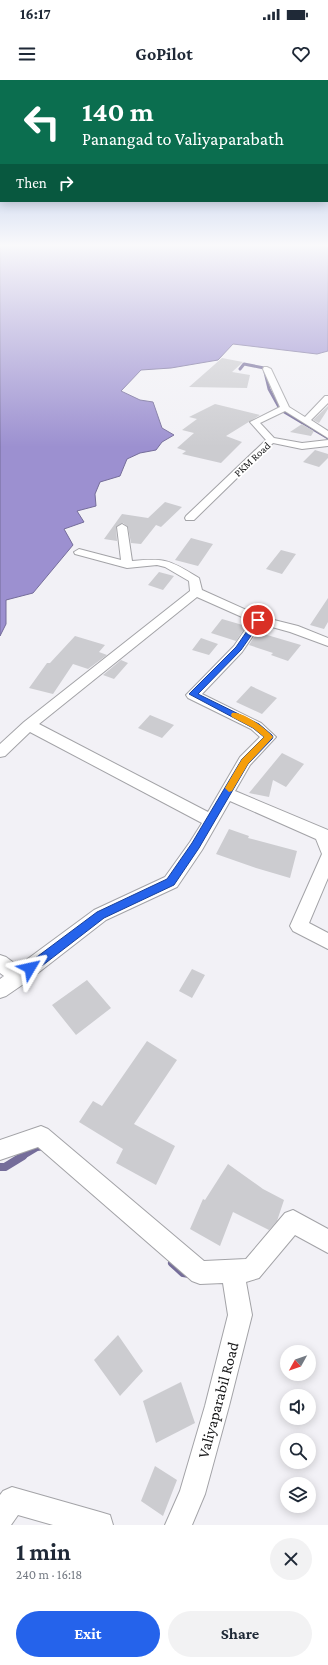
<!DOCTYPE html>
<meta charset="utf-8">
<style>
:root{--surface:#fff;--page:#f2f2f3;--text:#1f2937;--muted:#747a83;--accent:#2563eb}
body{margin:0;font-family:"Crimson Pro",serif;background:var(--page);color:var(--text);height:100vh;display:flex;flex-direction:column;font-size:15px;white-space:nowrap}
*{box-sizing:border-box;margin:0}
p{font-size:13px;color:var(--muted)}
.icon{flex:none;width:22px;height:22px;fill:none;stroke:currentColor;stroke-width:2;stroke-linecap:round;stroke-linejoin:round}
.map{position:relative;height:1445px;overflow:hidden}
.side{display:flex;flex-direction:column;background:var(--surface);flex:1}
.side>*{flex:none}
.banner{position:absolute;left:0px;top:0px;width:328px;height:122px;box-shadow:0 2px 10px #0003;background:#0b6e4f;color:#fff;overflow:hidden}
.needle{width:26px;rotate:230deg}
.buttons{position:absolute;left:280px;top:1265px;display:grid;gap:8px}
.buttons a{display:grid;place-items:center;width:36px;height:36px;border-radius:50%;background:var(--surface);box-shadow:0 2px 10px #0003;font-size:20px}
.pin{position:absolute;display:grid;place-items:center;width:34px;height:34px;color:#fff;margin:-17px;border:2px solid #fff;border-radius:50%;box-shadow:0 1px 4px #0007}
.me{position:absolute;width:44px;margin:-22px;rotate:54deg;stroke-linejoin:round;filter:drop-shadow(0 0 3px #0008)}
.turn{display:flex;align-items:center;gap:14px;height:84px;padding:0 16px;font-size:18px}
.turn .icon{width:52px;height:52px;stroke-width:2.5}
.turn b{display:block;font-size:28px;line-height:34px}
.then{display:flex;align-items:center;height:38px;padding:0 16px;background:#0003;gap:8px;font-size:15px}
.round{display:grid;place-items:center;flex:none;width:42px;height:42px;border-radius:21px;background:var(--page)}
.head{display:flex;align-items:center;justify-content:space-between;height:68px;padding:0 16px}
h1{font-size:24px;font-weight:700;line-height:30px}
.action{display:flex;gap:8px;margin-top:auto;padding:8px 16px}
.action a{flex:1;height:46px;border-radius:24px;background:var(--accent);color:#fff;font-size:16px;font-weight:700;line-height:46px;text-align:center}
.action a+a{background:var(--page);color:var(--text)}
.status{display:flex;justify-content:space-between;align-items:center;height:28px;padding:0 20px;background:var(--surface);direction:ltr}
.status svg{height:11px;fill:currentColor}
header{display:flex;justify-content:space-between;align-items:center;height:52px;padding:0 16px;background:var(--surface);font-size:18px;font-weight:700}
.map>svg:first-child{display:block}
.water{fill:#9c90d0;stroke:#756d9a}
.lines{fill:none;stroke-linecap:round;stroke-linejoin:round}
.stream-far2{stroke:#756d9a;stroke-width:3}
.stream-far1{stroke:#756d9a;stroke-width:6}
.stream{stroke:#756d9a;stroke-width:8}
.building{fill:#ccccd0}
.minor-casing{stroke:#a3a3a7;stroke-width:2}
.minor{fill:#fff;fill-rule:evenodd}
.route{fill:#2563eb;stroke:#184099}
.slow{fill:#f59e0b}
.labels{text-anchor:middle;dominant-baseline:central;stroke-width:3.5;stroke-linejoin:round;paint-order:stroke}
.far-street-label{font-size:11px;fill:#1a1a1b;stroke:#fff}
.near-street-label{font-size:16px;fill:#1a1a1b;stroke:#fff}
</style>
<div class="status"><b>16:17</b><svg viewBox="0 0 49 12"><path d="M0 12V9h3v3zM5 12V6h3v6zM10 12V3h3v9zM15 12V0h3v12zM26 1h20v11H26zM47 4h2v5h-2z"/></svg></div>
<header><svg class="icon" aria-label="menu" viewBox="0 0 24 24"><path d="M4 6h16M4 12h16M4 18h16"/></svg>GoPilot<svg class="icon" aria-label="heart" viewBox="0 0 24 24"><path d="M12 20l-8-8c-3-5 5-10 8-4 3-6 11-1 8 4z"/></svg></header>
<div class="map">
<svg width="328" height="1445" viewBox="0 0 328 1445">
<rect width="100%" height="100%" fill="#f2f1f6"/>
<path class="water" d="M0 165H328V271L317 274 233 264 218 280 171 288 141 290 121 311 140 320 153 322 162 348 174 355 162 362 156 370 140 373 127 379 120 396 100 402 95 414 96 426 77 431 84 442 64 449 73 465 33 513 6 520V544L0 556Z"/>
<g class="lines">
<path class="stream-far2" d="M240 289 244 284 264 288 269 309 279 327
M281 330 328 358"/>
<path class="stream-far1" d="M22 1077 37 1068 46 1067"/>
<path class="stream" d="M0 1087H5L23 1076
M172 1183 183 1193 189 1194"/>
</g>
<path class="building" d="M222 278 243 282 232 292 250 295 247 308 189 307Z
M215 324 260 335 226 356 242 362 221 383 182 374 186 371 177 368 194 353 182 350 197 339 189 337Z
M328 326V329L319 343 313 340Z
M302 344 314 351 311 356 290 352Z
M315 370 328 374V378L319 387 303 382Z
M165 422 182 427 161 447 156 445 141 464 131 463 128 447 123 443 116 447 117 461 104 459 122 434 148 438Z
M191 458 213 464 198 486 175 480Z
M281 470 296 474 282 494 266 489Z
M159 492 174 496 163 510 148 505Z
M328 518V542L324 549 310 545Z
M222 539 246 546 236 561 211 553Z
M257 552 301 565 288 581 271 575 273 573 249 565Z
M75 556 105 565 99 572 107 575 88 589 73 584 53 614 29 608 47 583H50Z
M201 558 218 564 209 575 192 570Z
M121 580 128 583 114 599 103 595Z
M251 606 277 618 262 634 236 622Z
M150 635 174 645 162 658 138 648Z
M282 673 304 684 286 707 273 700 269 717 249 713Z
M229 749 249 756 248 758 297 771 290 798 256 788 216 774Z
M192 889 205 895 192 918 179 911Z
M87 900 111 928 76 955 52 925Z
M147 961 177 980 134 1044 175 1066 156 1105 116 1083 123 1069 79 1042 93 1021 102 1026Z
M228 1084 263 1109 284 1120 277 1141 269 1150 233 1132 220 1166 190 1149 203 1119 205 1120Z
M118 1255 143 1291 120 1316 94 1280Z
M181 1302 195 1343 156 1363 143 1321Z
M155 1386 177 1400 163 1436 141 1421Z"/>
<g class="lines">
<defs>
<path id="minor" d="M264 287H267L271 289 289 327 305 337 325 316H328V323L311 340 328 351V358L285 331 260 343 274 358 302 363 328 360V366L302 369 273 363 194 440H186L185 438 186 436 266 360 250 342 280 327 263 289Z
M122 444 127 447 132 481C167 478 169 480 199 498L202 510 262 537 298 546 328 558V566L290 552 261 544 242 572 202 614 261 643 276 657 250 685 235 711 328 750V798L309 843 328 853V869L293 851 290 846 322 774 316 759 230 721 202 770 177 807 106 840 25 903 6 916 0 918V899L4 896 0 893V875L6 877 18 886 94 830 165 797 190 762 202 743 30 652 5 676 0 677V664L24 642 190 511 189 501 165 487 157 485 127 488 75 474 74 472 79 469 121 480 117 447ZM197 517 251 541 234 566 186 615 188 618 251 649 260 657 240 677 208 732 39 644Z
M41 1046 48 1049 204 1181 246 1179 285 1133 293 1130 328 1149V1173L295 1155 259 1198 246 1202 252 1235 229 1326 205 1414 192 1445H165L180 1411 205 1326 228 1235 223 1203 200 1204 192 1201 38 1067 0 1080V1060Z
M12 1407 100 1432 110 1435 113 1445H53L18 1435 11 1445H0V1415L3 1411Z"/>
</defs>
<use href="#minor" class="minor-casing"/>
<use href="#minor" class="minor"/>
</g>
<linearGradient id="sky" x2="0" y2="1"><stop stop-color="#89a6de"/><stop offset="0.45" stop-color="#f9f9fb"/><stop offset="1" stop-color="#f9f9fb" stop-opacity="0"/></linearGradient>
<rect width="328" height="367" fill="url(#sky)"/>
<path class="route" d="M258 537 262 540 241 570 198 614 259 644 272 655 273 657 272 659 248 684 199 768 174 805 104 838 34 892 30 893 26 892 24 888 26 885 97 832 167 799 192 763 242 679 264 657 253 648 189 614 236 567 256 538Z"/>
<path class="slow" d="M232 633C242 631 267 649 273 657L248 684 232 711 229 712 225 708 242 679 264 657 253 648 232 637 231 635Z"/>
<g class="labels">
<g class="far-street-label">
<text transform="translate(252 379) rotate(-43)">PKM Road</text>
</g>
<g class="near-street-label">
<text transform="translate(218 1320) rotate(-75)">Valiyaparabil Road</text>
</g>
</g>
</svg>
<div class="buttons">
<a><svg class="needle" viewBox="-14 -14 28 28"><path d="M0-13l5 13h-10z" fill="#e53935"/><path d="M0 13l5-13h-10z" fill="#747a83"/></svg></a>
<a><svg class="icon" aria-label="sound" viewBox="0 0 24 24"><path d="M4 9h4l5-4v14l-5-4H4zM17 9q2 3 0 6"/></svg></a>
<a><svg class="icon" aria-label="search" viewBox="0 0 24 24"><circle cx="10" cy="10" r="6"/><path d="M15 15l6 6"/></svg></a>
<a><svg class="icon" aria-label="layers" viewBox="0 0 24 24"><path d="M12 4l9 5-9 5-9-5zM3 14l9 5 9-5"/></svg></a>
</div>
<div class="pin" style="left:258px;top:540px;background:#d93025"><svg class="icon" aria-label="arrive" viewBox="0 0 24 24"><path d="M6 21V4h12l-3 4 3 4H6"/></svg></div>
<svg class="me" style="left:30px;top:888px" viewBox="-20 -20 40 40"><path d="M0-17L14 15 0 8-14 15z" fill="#2563eb" stroke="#fff" stroke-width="4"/></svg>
<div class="banner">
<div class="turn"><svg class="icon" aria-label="left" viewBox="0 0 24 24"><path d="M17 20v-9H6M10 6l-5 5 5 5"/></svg><div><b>140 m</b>Panangad to Valiyaparabath</div></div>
<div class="then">Then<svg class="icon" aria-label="right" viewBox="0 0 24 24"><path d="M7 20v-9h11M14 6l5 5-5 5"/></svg></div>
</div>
</div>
<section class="side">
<div class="head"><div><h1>1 min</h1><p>240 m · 16:18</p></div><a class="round"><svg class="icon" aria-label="close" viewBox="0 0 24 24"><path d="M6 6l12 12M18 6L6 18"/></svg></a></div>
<div class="action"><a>Exit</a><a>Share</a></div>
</section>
